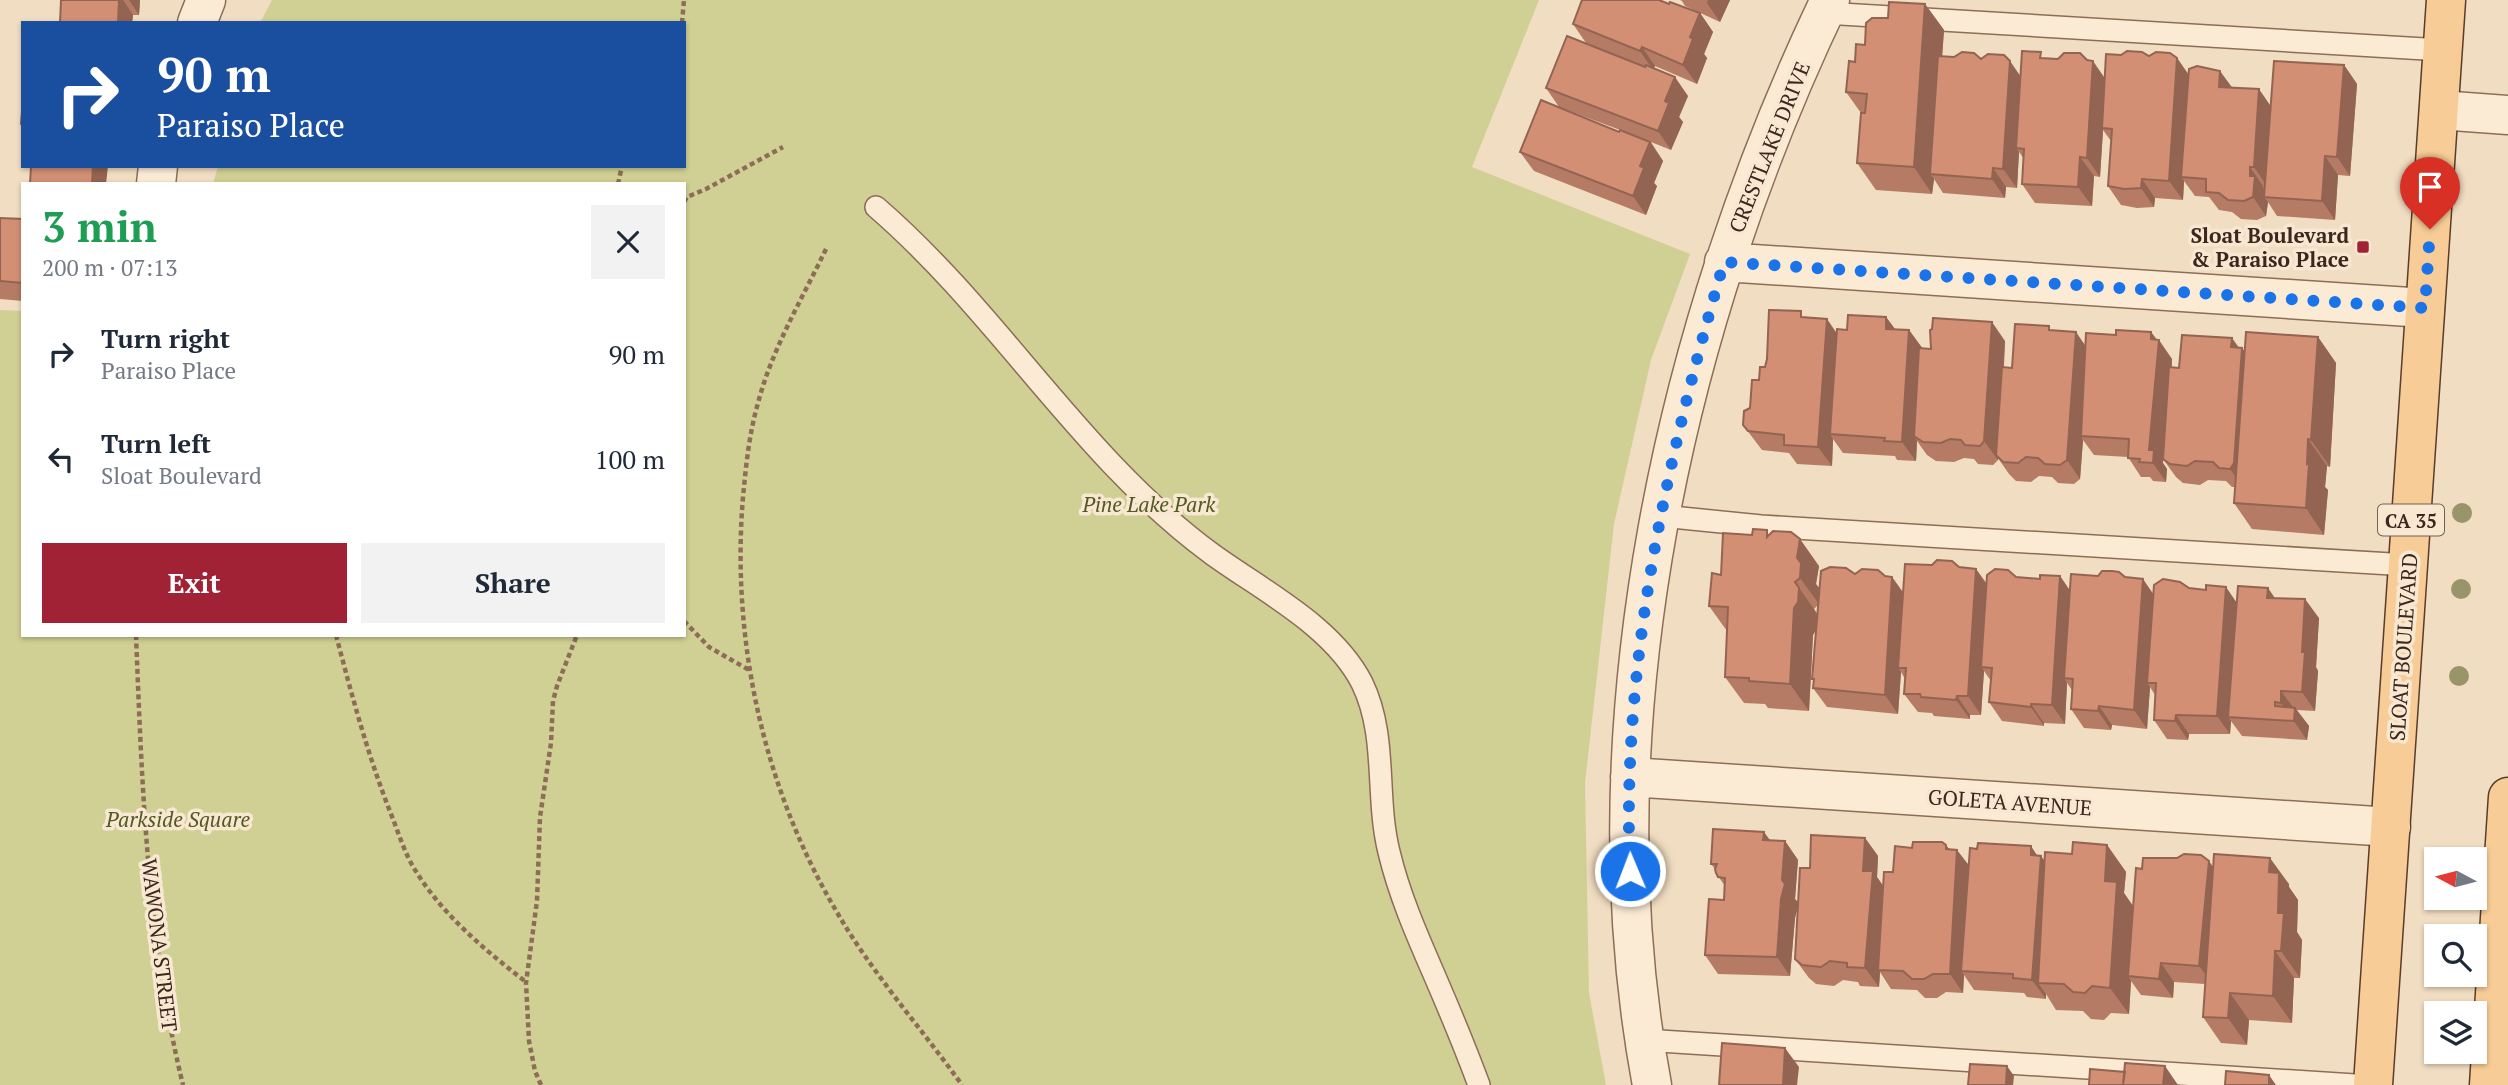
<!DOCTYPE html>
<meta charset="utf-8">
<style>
:root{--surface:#fff;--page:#f2f2f3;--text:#1f2937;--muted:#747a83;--accent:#a02234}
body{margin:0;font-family:"PT Serif",serif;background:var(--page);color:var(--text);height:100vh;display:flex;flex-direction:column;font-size:26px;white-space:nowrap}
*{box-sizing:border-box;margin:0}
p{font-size:23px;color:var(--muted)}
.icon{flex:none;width:38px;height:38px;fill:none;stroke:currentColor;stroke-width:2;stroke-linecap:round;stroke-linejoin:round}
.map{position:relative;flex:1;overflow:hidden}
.drawer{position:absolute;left:21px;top:182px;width:665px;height:455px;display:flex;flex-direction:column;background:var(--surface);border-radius:0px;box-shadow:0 2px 5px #0004}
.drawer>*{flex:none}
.hud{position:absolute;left:21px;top:21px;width:665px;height:147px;border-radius:0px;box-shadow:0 2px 5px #0004;background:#1a4fa0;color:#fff;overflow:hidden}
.needle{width:46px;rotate:277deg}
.tools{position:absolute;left:2424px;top:847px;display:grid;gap:14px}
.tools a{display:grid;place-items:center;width:63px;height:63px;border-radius:0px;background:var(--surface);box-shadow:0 2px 5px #0004;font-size:35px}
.pin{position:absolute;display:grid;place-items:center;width:60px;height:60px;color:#fff;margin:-72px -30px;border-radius:50% 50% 50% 0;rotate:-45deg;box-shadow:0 0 7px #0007}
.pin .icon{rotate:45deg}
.me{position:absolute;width:77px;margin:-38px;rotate:359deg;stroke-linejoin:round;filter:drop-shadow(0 0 5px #0008)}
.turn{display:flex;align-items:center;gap:24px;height:147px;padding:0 21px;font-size:32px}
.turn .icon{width:91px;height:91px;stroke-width:2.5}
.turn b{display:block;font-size:49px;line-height:60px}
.round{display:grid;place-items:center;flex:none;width:74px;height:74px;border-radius:0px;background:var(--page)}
.head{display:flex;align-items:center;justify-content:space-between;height:119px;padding:0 21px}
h1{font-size:42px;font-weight:800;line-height:52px;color:#1e9e55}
.action{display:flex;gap:14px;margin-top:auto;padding:14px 21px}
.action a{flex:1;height:80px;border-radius:0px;background:var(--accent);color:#fff;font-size:28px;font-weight:800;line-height:80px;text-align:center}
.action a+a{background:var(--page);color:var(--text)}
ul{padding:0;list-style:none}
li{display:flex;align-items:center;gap:21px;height:105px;padding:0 21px}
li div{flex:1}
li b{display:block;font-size:26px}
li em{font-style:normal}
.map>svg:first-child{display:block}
.green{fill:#d0d094}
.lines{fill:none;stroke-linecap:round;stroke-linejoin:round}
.lane-casing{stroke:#8d6d57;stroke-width:24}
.street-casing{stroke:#8d6d57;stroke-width:41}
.primary-casing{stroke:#5a3b2c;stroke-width:41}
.path{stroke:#8d6d57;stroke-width:4.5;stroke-dasharray:5 3.5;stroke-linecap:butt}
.lane{stroke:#fbebd5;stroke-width:21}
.street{stroke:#fbebd5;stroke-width:38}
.primary{stroke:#f7cc96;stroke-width:38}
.tree{fill:#9a946a}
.wall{fill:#b57b64;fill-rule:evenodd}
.shaded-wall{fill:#936451}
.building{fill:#d28f74;stroke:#936451;stroke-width:2}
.route{stroke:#1a73e8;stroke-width:12;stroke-dasharray:0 21.6}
.poi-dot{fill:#a02234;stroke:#f8e8d2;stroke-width:2.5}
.labels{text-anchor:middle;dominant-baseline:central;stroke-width:7;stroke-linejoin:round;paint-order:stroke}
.shield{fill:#f8e8d2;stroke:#746153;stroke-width:2}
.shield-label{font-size:19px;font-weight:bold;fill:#3b271d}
.street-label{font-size:21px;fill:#3b271d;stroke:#f8e8d2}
.poi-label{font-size:21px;font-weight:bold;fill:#3b271d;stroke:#f8e8d2;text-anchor:end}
.park-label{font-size:21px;font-style:italic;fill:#535922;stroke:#f8e8d2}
</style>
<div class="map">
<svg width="2508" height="1085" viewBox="0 0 2508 1085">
<rect width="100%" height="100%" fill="#f1ddc1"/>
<path class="green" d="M272 0H1539L1472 167 1690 254 1651 360 1614 524 1585 783 1589 993 1606 1085H0V310L23 311V635H684V184H213L218 166H684V23H260Z"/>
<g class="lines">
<defs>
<path id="lane" d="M1824 13 2442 50
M876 207C999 313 1081 458 1212 554 1263 591 1333 626 1362 683 1388 736 1375 796 1389 852 1399 894 1416 933 1433 972 1449 1009 1465 1047 1479 1085
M1662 516 1761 526 2408 565
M1644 1040 2355 1085"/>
<path id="street" d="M197 23 206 0
M2439 110 2508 115
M156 184 158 166
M1724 262 2425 308
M1630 777 2391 827
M1652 1085C1585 727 1674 325 1830 0"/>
<path id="primary" d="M2373 1085 2446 0
M2489 1085 2508 797"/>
</defs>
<use href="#lane" class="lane-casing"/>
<use href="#street" class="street-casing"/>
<use href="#primary" class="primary-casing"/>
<path class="path" d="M682 23 684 0
M618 184 622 166
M684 202 687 197 706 189 783 147
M826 249C802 299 772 349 758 403 749 434 746 466 743 497 731 641 764 790 838 914 873 974 921 1028 962 1085
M684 621 709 647 749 670
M136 635C142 786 147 938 183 1085
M336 635C352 696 368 756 391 814 399 834 405 855 417 873 444 916 486 951 526 982
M541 1085 535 1071 529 1041 526 983 537 901 540 817 551 743 553 701 557 686 577 635"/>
<use href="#lane" class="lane"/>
<use href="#street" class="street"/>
<use href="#primary" class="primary"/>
</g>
<g class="tree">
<circle cx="2462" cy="513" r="10"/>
<circle cx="2461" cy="589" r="10"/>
<circle cx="2459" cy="676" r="10"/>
</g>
<path class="wall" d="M61 0H140L139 15H133L132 23H60Z
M1680 0H1730L1720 22 1685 6 1682 1Z
M1669 4 1700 13 1713 32 1704 54 1707 58 1697 84 1655 66 1654 68 1688 96 1679 117 1683 122 1671 150 1651 142 1663 161 1654 183 1657 186 1646 215 1534 171 1520 152 1619 132 1620 130 1559 107 1546 88 1645 67 1586 43 1573 24Z
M1925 4 1944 30 1942 56 1981 59 2021 77 2045 58 2105 78 2149 56 2177 58 2189 75 2232 88 2270 106 2344 65 2357 84 2350 176 2338 175 2335 220 2277 216 2268 202 2266 216 2257 220 2241 219 2232 212 2219 210 2209 197 2195 196 2184 181 2183 200 2155 198 2154 207 2137 208 2121 205 2108 186 2111 141 2103 130 2100 177 2094 176 2092 206 2035 203 2022 184 2024 159 2019 152 2017 188 2006 187 2005 198 1943 193 1934 179 1932 194 1876 190 1857 163 1861 113 1846 92 1855 62 1865 45 1888 18Z
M0 218 23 219V301L0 299Z
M1805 317 1837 333 1886 317 1895 329 1909 330 1922 348 1931 349 2005 341 2004 367 2012 368 2052 330 2086 346 2116 335 2151 332 2172 359V367L2179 368 2239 348H2242L2245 352 2318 337 2336 363 2330 467 2327 466 2325 487 2328 490 2324 535 2252 529 2234 503 2235 487H2232L2226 481 2208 480 2200 485 2183 483 2176 477 2163 459V463L2167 469 2166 482 2153 481 2150 477H2141L2128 457 2094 455 2083 440 2080 479 2074 484 2058 483 2052 477 2039 476 2031 482 2016 481 2009 474 1998 458V460L1993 465 1978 464 1974 459 1964 458 1954 462 1936 461 1927 455 1917 441 1916 461 1897 460 1895 456 1843 453 1833 439 1832 466 1797 464 1789 453 1762 450 1743 425 1765 367Z
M1770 534 1819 566 1816 584 1819 589 1855 574 1892 577 1903 592 1959 567 1976 569 1987 584 2016 577 2040 579 2060 576 2070 591 2125 577 2153 594 2189 588 2237 603 2275 599 2319 618 2316 667 2318 671 2315 711 2297 710 2309 726 2307 740 2242 736 2231 721 2230 734H2189L2188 740 2167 739 2154 720 2155 695 2150 687 2147 729 2112 725 2111 730 2084 728 2071 709 2072 690 2067 683 2065 724 2044 723V726L2002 721 1989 702 1991 681 1984 671 1981 715H1970V719L1934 716 1932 713 1918 712 1904 694 1905 679 1901 672 1898 714 1827 707 1813 688 1814 681 1812 679 1816 630 1813 635 1809 711 1768 708 1765 704 1744 703 1725 677 1727 631 1709 606 1721 575 1752 535ZM1818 605 1817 614 1814 609Z
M1865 838 1878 856 1877 877 1883 886 1893 872 1912 848 1950 849 1968 865 2037 855 2044 860 2107 845 2126 872 2124 893 2133 906 2213 866 2289 884V887L2298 900 2297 932 2302 940 2300 978H2294L2292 1023 2249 1020 2247 1045 2221 1043 2203 1017 2205 984 2174 982 2173 998 2141 995 2131 981 2129 1014 2111 1013 2104 1020 2091 1019 2083 1011 2056 1010 2046 994V999L2027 997 2024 993 1974 990 1964 975 1963 993 1946 992 1937 998H1925L1917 990 1891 989 1880 972 1879 987 1860 986 1858 982 1843 980 1834 986 1816 984 1809 978 1795 959 1798 904 1795 918 1790 976 1718 974 1705 955 1724 900 1725 886 1716 873 1715 869 1711 864 1770 840 1785 841 1798 860 1795 899 1798 903 1810 868Z"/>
<path class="shaded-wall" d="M119 0H123L133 15 132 23H118Z
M129 0H140L139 15Z
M1708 0H1730L1720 22 1707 3Z
M1925 4 1944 30 1934 174H1930L1934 179 1932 194 1914 167Z
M1700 13 1713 32 1704 54 1707 58 1697 84 1683 65 1690 37Z
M1642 47 1655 66 1653 70 1640 51Z
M2177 58 2190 77 2181 177 2184 181 2183 200 2169 181Z
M2010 61 2023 80 2016 148 2019 152 2017 188 2003 169Z
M2093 61 2106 80 2102 128 2103 130 2100 177 2087 158Z
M2344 65 2357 84 2350 176 2337 157Z
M2220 71 2234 90 2219 87Z
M1675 77 1688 96 1679 117 1683 122 1671 150 1658 131 1665 101Z
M2259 89 2272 108 2267 186 2254 167Z
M1650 142 1663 161 1654 183 1657 186 1646 215 1633 196 1640 166Z
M2325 156 2338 175 2335 220 2322 201Z
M2080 157 2094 176 2092 206 2078 187Z
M93 166H108L106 184H92Z
M2250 167 2263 186V188L2268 195 2264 197 2268 202 2266 216 2253 197 2250 176Z
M1993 168 2006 187 2005 198 1992 179Z
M2142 179 2155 198 2154 207 2141 188Z
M1886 317 1900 336 1886 329Z
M1827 319 1840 338 1830 434 1833 439 1832 466 1818 447Z
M1992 322 2005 341 1998 460 1984 441Z
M1909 330 1923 349 1914 436 1917 441 1916 461 1902 442Z
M2076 332 2089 351 2081 436 2083 440 2080 479 2067 460Z
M2151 332 2159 343V340L2172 359 2163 463 2167 469 2166 482 2153 463 2149 450Z
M2318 337 2336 363 2330 467 2311 440Z
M2232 338 2242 352V348L2255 367 2243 487 2230 469 2231 347Z
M2308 439 2327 466 2325 487 2328 490 2324 535 2306 508Z
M1800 539 1819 566 1816 584 1820 589 1819 604 1800 578 1797 558Z
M1976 569 1989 588 1981 667 1984 671 1981 715 1968 696Z
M2060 576 2073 595 2064 678 2067 683 2065 724 2052 705Z
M1892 577 1905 596 1898 668 1901 672 1898 714 1885 695Z
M2143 579 2156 598 2147 683 2150 687 2147 729 2134 710Z
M1795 582 1818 615 1817 628 1813 635 1809 711 1790 684Z
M2226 587 2239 606 2228 717 2231 721 2230 734 2217 716Z
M2268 588 2281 607 2267 598Z
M2305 599 2319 618 2316 667 2318 671 2315 711 2302 692V652Z
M2281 691 2295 710V708L2309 726 2307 740 2281 703Z
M1957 696 1970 715V719L1956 700Z
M2031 704 2044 723V726L2031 707Z
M2099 706 2112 725 2111 730 2098 711Z
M2176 715 2189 734 2188 740 2175 721Z
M1764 832 1778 851 1763 840Z
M1865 838 1878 856 1877 877 1886 890 1878 970 1880 972 1879 987 1865 968 1863 871Z
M1785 841 1798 860 1795 899 1799 903 1795 918 1790 976 1777 957Z
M1946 845 1957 859V850L1971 868 1961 971 1964 975 1963 993 1950 974Z
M2107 845 2126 872 2124 893 2135 909 2128 976 2131 981 2129 1014 2110 988 2105 881Z
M2031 846 2040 860 2041 856 2054 874 2038 983 2046 994V999L2032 980Z
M2270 858 2289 884V887L2298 900 2297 932 2302 940 2300 978 2281 951 2278 913 2269 872Z
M2209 861 2222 880 2213 984 2199 966Z
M2275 951 2294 978 2292 1023 2273 996Z
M2161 963 2174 982 2173 998 2159 979Z
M2230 993 2249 1020 2247 1045 2228 1018Z
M1785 1048 1799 1067 1797 1085H1783Z
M2007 1066 2014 1076 2013 1085H2006Z
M2165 1066 2178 1085H2163Z
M2269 1075 2276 1085H2269Z"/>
<path class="building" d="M61 0H119L118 23H60Z
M1582 0H1659L1669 4 1670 2 1700 13 1690 37 1693 39 1683 65 1642 47 1640 51 1573 24Z
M1889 2 1925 4 1914 167 1857 163 1861 113H1865L1867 94 1846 92 1849 61 1855 62 1856 44 1865 45 1866 23 1872 18H1888Z
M1567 36 1645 67 1646 65 1675 77 1665 101 1669 103 1658 131 1546 88Z
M2022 51 2041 52 2040 58 2058 59 2064 53H2080L2087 60 2093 61 2087 158 2080 157 2078 187 2022 184 2024 149 2016 148Z
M2127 51 2142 52 2149 56 2156 52 2170 53 2177 58 2169 181 2142 179 2141 188 2124 189 2108 186 2112 129 2102 128 2106 54 2121 55Z
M1962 52 1974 53 1981 59 1988 54 2004 55 2010 61 2003 169 1993 168 1992 179 1930 174 1938 56 1954 57Z
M2274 61 2344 65 2337 157 2325 156 2322 201 2264 197Z
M2197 66 2220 71 2219 87 2259 89 2254 167H2250V176H2255L2253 197 2244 201 2228 200 2219 193 2206 192V179L2181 177 2189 69Z
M23 99V125L21 124Z
M1541 100 1619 132 1620 130 1650 142 1640 166 1644 168 1633 196 1520 152Z
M31 166H93L92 184H30Z
M0 218 23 219V283L0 281Z
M1769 310 1801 311V317L1827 319 1818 447 1784 445V435L1748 431 1743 425 1744 411 1750 408 1752 380H1759L1760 367H1765L1767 359Z
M1848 315 1886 317V329L1909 330 1902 442 1884 441 1885 438 1830 434 1837 329 1847 330Z
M1933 318 1992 322 1984 441 1980 446 1965 445 1961 440 1950 439 1941 443 1923 442 1914 436 1919 348 1931 349 1930 330 1932 329Z
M2015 324 2049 326V330L2076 332 2067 460 2060 465 2045 464 2038 458 2026 457 2018 463 2003 462 1996 455 2002 367 2012 368Z
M2116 330 2151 332V339L2159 340 2149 450H2154L2153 463 2139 462 2140 459 2128 458 2129 439 2081 436 2086 333 2116 335Z
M2246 332 2318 337 2311 440 2308 439 2307 464 2309 463 2306 508 2234 503Z
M2182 335 2232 338 2231 347 2242 348 2234 463 2230 469 2219 468 2213 462 2195 461 2187 466 2170 464 2163 459 2169 367 2179 368Z
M1753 529 1767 530V537L1773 531 1791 532 1800 539 1797 558 1801 563 1800 578 1795 582 1799 588 1798 602 1794 608 1790 684 1749 681V678L1725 677 1728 607 1709 606 1712 573 1721 575 1723 533 1752 535Z
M1937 560 1952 561 1959 567 1976 569 1968 696H1957L1956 700 1921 697 1920 694H1904L1906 668H1898L1905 564 1932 565Z
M1830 567 1846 568 1855 574 1862 569 1878 570 1885 576 1892 577 1885 695 1813 688 1814 679H1812L1821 571Z
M1995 569 2008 570 2016 577 2040 579V575L2060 576 2052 705 2031 704V707L1989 702 1992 668 1981 667 1987 575Z
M2102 571H2112L2119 572 2125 577 2143 579 2134 710 2099 706 2098 711 2071 709 2073 679 2064 678 2071 574 2098 576Z
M2163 579 2180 582 2189 588 2206 590V585L2226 587 2217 716 2176 715 2175 721 2154 720 2156 683H2147L2154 585Z
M2238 586 2268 588 2267 598 2305 599 2302 652H2305L2302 692 2281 691V703L2275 702V706L2295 708 2294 721 2228 717Z
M1713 829 1764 832 1763 840 1785 841 1782 880 1785 884 1781 899 1777 957 1705 955 1709 899 1724 900 1725 878 1718 877 1716 873 1715 869 1717 864H1711Z
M1811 835 1865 838 1863 871H1873L1865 968 1847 967V963L1830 961 1821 967 1802 965 1795 959 1800 868H1810Z
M1913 842H1942L1946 845V849L1957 850 1950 974H1933L1924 979H1912L1903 971 1878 970 1884 872H1893L1895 846 1912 848Z
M2073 842 2107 845 2105 881 2117 882 2110 988 2092 986 2085 993 2073 992 2064 984 2038 983 2045 852 2072 854Z
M1978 843 2031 846V855L2041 856 2032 980 2013 978V974L1961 971 1970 848 1977 849Z
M2184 854 2201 855 2209 861 2199 966 2161 963 2159 979 2128 976 2136 868 2142 869 2143 858H2177Z
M2214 854 2270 858 2269 872 2279 873 2278 913H2284L2281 951H2275L2273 996 2230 993 2228 1018 2203 1017Z
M1722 1043 1785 1048 1783 1085H1719Z
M2125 1063 2165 1066 2163 1085H2123Z
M1970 1064 2007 1066 2006 1085H1968Z
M2090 1069 2125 1072 2123 1085H2089Z
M2226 1071 2269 1075V1085H2225Z"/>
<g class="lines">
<path class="route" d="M1630 871C1621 665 1667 458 1724 262L2425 308 2430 229"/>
</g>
<rect class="poi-dot" x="2356" y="240" width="14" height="14" rx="3.5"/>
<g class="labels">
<rect class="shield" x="2378" y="504.5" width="66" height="31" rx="5"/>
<g class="shield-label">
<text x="2411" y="520">CA 35</text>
</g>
<g class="street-label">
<text transform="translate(1769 147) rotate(-68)">CRESTLAKE DRIVE</text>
<text transform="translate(2403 647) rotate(-86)">SLOAT BOULEVARD</text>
<text transform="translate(2010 802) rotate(4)">GOLETA AVENUE</text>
<text transform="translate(160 945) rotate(83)">WAWONA STREET</text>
</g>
<g class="poi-label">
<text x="2349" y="235">Sloat Boulevard<tspan x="2349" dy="24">&amp; Paraiso Place</tspan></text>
</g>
<g class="park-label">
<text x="1149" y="504">Pine Lake Park</text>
<text x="178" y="819">Parkside Square</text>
</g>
</g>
</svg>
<div class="tools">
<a><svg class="needle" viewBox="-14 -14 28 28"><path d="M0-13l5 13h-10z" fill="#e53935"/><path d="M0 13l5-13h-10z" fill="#747a83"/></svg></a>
<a><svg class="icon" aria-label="search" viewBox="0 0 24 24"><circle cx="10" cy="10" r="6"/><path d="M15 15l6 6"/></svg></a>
<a><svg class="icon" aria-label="layers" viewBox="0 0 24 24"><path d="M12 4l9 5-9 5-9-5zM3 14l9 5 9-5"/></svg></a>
</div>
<div class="pin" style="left:2430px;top:229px;background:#d93025"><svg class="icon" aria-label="arrive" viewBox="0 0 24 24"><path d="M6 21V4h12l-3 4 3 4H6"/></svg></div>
<svg class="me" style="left:1630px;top:871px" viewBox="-20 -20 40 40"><circle r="17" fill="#1a73e8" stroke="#fff" stroke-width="3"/><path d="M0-11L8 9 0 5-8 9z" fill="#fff"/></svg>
<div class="hud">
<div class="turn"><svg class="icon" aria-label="right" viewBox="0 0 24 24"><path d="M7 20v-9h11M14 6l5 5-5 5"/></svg><div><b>90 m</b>Paraiso Place</div></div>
</div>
<section class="drawer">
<div class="head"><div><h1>3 min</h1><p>200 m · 07:13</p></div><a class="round"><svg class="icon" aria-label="close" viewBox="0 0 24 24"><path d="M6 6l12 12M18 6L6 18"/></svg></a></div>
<ul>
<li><svg class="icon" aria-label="right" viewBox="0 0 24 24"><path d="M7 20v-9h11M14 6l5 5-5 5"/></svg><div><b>Turn right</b><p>Paraiso Place</p></div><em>90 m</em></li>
<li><svg class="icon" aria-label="left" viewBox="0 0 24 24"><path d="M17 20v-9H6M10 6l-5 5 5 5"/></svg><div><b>Turn left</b><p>Sloat Boulevard</p></div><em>100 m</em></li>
</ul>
<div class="action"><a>Exit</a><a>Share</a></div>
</section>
</div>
